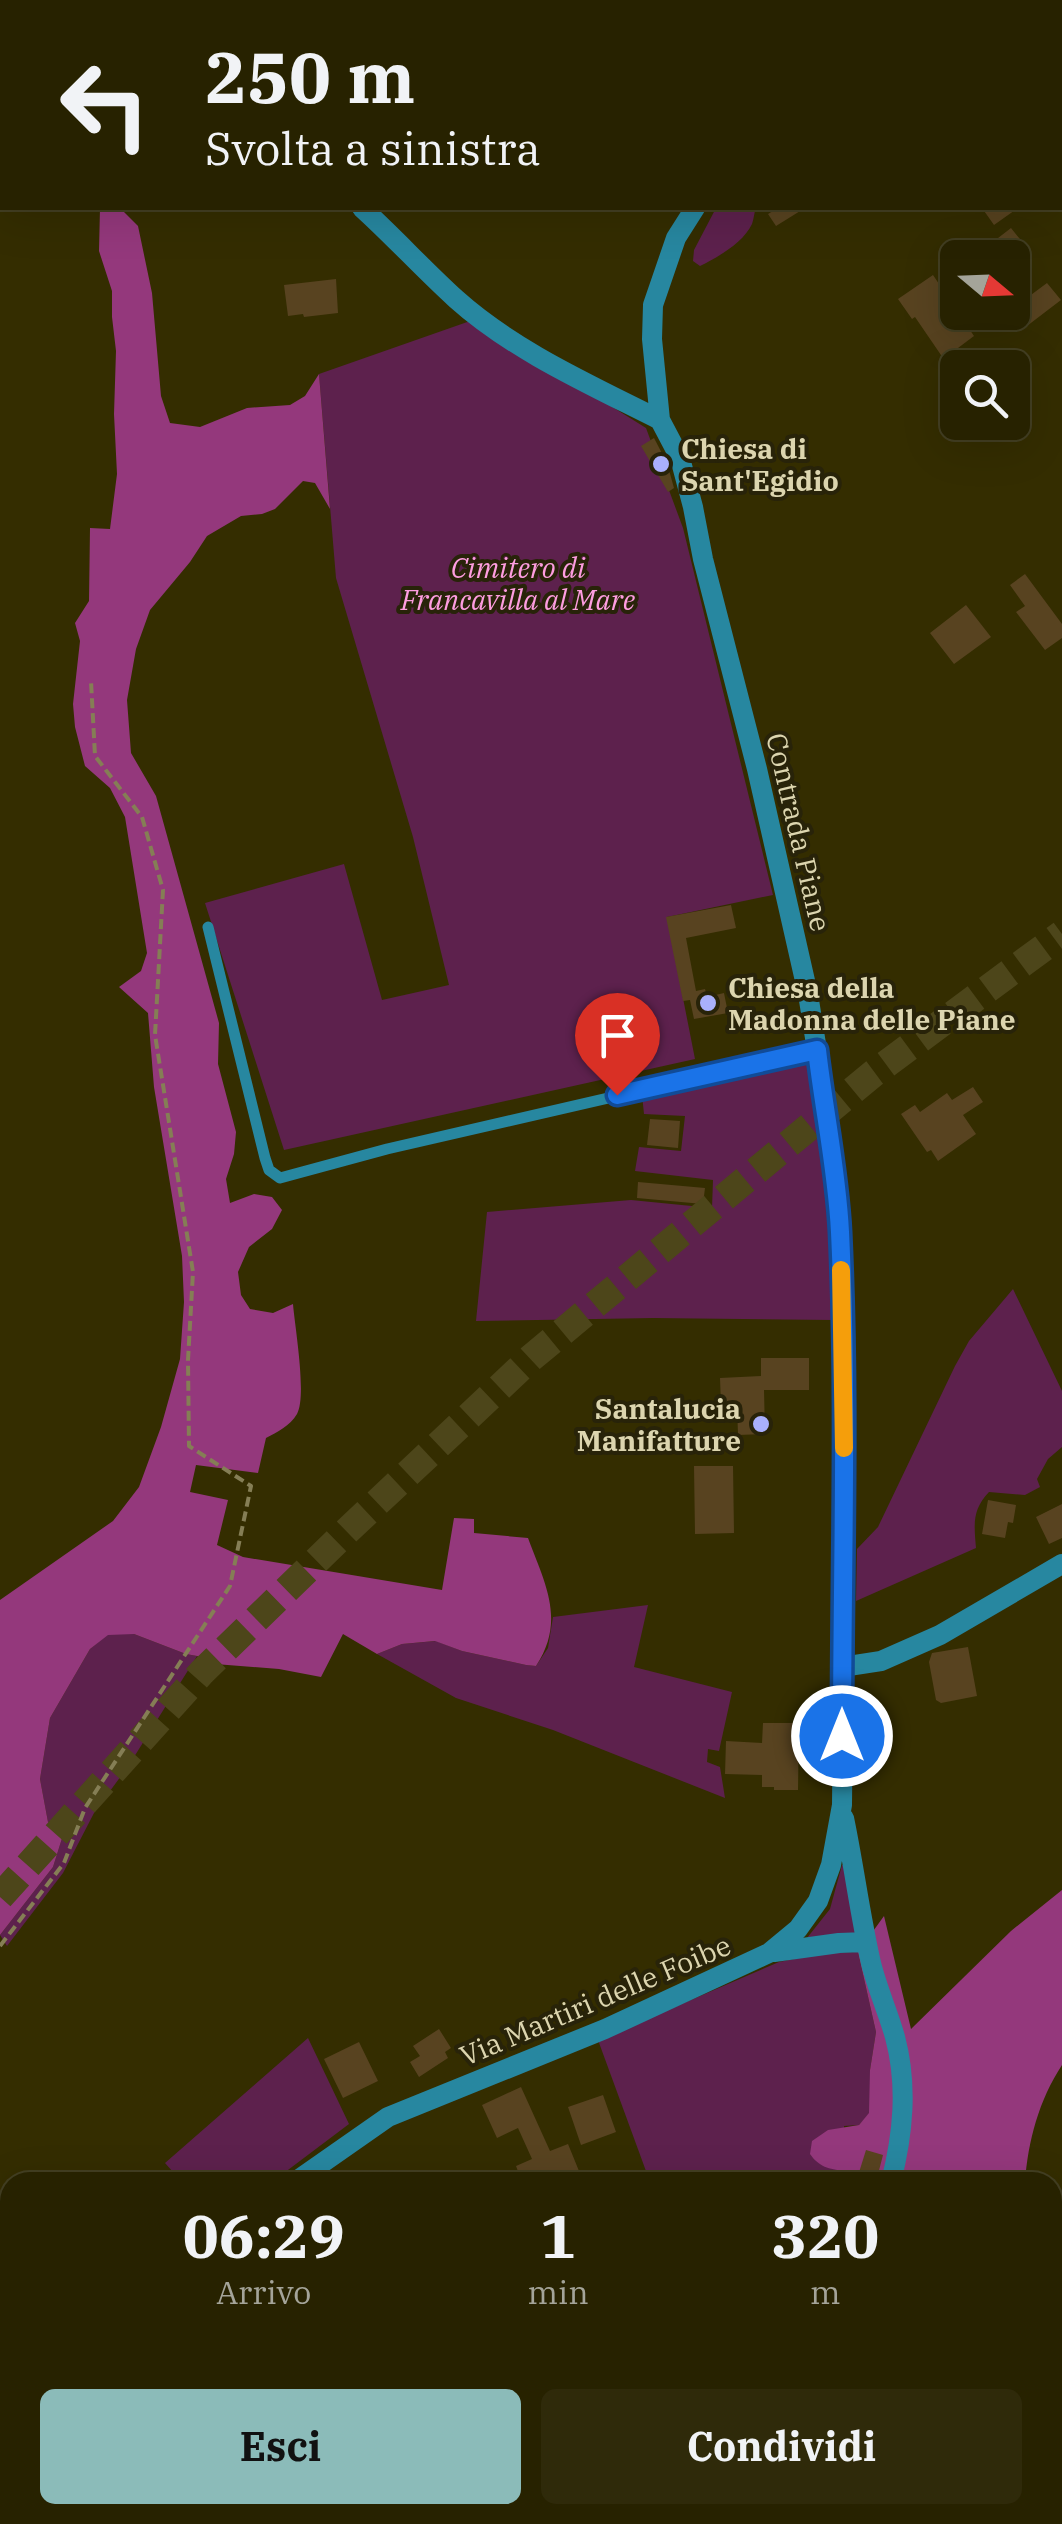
<!DOCTYPE html>
<html lang="it">
<style>
:root{--surface:#272200;--page:#2f2a0a;--text:#f1f3f6;--muted:#a4a499;--line:#433f22;--accent:#8bbbb9}
body{margin:0;font-family:"IBM Plex Serif",serif;background:var(--page);color:var(--text);height:100vh;display:flex;flex-direction:column;font-size:38px;white-space:nowrap}
*{box-sizing:border-box;margin:0}
p{font-size:32px;color:var(--muted)}
.icon{flex:none;width:55px;height:55px;fill:none;stroke:currentColor;stroke-width:2;stroke-linecap:round;stroke-linejoin:round}
.map{position:relative;flex:1;overflow:hidden}
.panel{position:absolute;left:0px;top:2172px;width:1062px;height:352px;display:flex;flex-direction:column;background:var(--surface);border-radius:30px 30px 0 0;box-shadow:0 10px 40px #0002,0 0 0 2px var(--line)}
.panel>*{flex:none}
.guide{position:absolute;left:0px;top:0px;width:1062px;height:210px;box-shadow:0 10px 40px #0002,0 0 0 2px var(--line);background:#272200;color:var(--text);overflow:hidden}
.needle{width:65px;rotate:109deg}
.tools{position:absolute;left:940px;top:240px;display:grid;gap:20px}
.tools a{display:grid;place-items:center;width:90px;height:90px;border-radius:15px;background:var(--surface);box-shadow:0 10px 40px #0002,0 0 0 2px var(--line);font-size:50px}
.pin{position:absolute;display:grid;place-items:center;width:85px;height:85px;color:#fff;margin:-102px -42px;border-radius:50% 50% 50% 0;rotate:-45deg;box-shadow:0 0 10px #0007}
.pin .icon{rotate:45deg}
.me{position:absolute;width:110px;margin:-55px;rotate:0deg;stroke-linejoin:round;filter:drop-shadow(0 0 8px #0008)}
.turn{display:flex;align-items:center;gap:35px;height:210px;padding:0 40px;font-size:45px}
.turn .icon{width:130px;height:130px;stroke-width:2.5}
.turn b{display:block;font-size:70px;line-height:85px}
.eta{display:flex;justify-content:space-evenly;align-items:center;height:170px;text-align:center}
.eta b{font-size:60px;font-weight:800;line-height:70px}
.action{display:flex;gap:20px;margin-top:auto;padding:20px 40px}
.action a{flex:1;height:115px;border-radius:15px;background:var(--accent);color:#111;font-size:40px;font-weight:800;line-height:115px;text-align:center}
.action a+a{background:var(--page);color:var(--text)}
.map>svg:first-child{display:block}
.green{fill:#5d214d}
.forest{fill:#94387c}
.building{fill:#584320}
.lines{fill:none;stroke-linecap:round;stroke-linejoin:round}
.trunk-tunnel{stroke:#4d461a;stroke-width:28;stroke-dasharray:28 14;stroke-linecap:butt}
.path{stroke:#857e55;stroke-width:4;stroke-dasharray:10 5;stroke-linecap:butt}
.service{stroke:#2787a0;stroke-width:11}
.minor{stroke:#2787a0;stroke-width:20}
.route-casing{stroke:#114b97;stroke-width:25}
.route{stroke:#1a73e8;stroke-width:18}
.slow{stroke:#f59e0b;stroke-width:18}
.poi-dot{fill:#a9b0fc;stroke:#282309;stroke-width:4}
.labels{text-anchor:middle;dominant-baseline:central;stroke-width:8;stroke-linejoin:round;paint-order:stroke}
.poi-label{font-size:28px;font-weight:bold;fill:#dcd5af;stroke:#282309;text-anchor:start}
.park-label{font-size:28px;font-style:italic;fill:#fe9de0;stroke:#282309}
.street-label{font-size:28px;fill:#dcd5af;stroke:#282309}
</style>
<div class="map">
<svg width="1062" height="2524" viewBox="0 0 1062 2524">
<rect width="100%" height="100%" fill="#342d00"/>
<path class="green" d="M716 208H756C754 213 754 218 752 224 743 243 718 257 700 266L693 261 694 250Z
M473 320 646 428 683 528 773 895 667 917 695 1059 284 1150 205 903 344 864 382 1000 449 985 413 837 336 578 319 374Z
M807 1057 828 1197 834 1320 653 1318 476 1321 487 1212 631 1200 712 1208 713 1180 635 1171 639 1147 681 1151 685 1116 644 1114 642 1095Z
M1013 1289 1062 1391V1447L1048 1459 1037 1479 1040 1487 1025 1495 989 1492C972 1510 974 1524 976 1548L856 1601 857 1549 878 1527 955 1366 969 1341Z
M648 1605 634 1667 732 1692 719 1751 708 1749 707 1762 720 1767 725 1798 553 1730 456 1698 377 1654 402 1644 436 1641 462 1651 526 1665 536 1666 548 1648 553 1617Z
M108 1634H134L186 1654 197 1656 129 1765 94 1813 63 1873 7 1946 0 1935 53 1867 64 1832 48 1822 40 1779 50 1718 90 1649Z
M842 1865H844L858 1933 807 1938 830 1909Z
M858 1952 876 2032 870 2070V2113L859 2125 844 2126 845 2171 837 2182H650L598 2040 779 1962 824 1953Z
M308 2038 349 2124 272 2182H177L173 2172 165 2163Z"/>
<path class="forest" d="M100 208H120L138 226 152 293 161 396 170 423 200 427 247 408 290 405 305 396 319 374 330 509 315 483 303 481 275 509 262 514 241 516 207 536 190 562 150 610 136 649 127 700 131 753 156 796 219 1023 218 1064 236 1132 234 1154 226 1179 230 1203 254 1194 272 1197 282 1210 272 1229 249 1247 238 1272 241 1295 250 1309 273 1313 293 1304C295 1328 307 1396 297 1414 290 1426 277 1432 266 1438L258 1473 196 1465 190 1492 228 1500 217 1545 243 1557 442 1590 454 1518 474 1519V1533L528 1538C545 1584 566 1620 536 1666L526 1665 462 1651 435 1641 402 1644 377 1654 343 1634 321 1677 279 1669 215 1664 197 1656 186 1654 134 1634 108 1635 90 1649 50 1718 40 1779 48 1822 64 1832 53 1867 0 1935V1600L113 1521 139 1487 161 1427 180 1359 184 1302 182 1256 154 1087 148 1013 119 987 141 971 147 953 125 817 110 788 85 766 75 727 73 704 80 641 75 623 89 601 90 528 110 529 117 474 114 414 116 351 112 317V291L99 251Z
M1062 1890V2065C1039 2100 1028 2141 1025 2182H907V2173L897 2166 884 2182H837L844 2171C829 2169 819 2167 810 2154L812 2141 828 2130 859 2125 869 2113 870 2070 876 2032 858 1952 884 1916 911 2029 1011 1931Z
M183 2515H324L322 2524H165Z
M445 2515H546L516 2524H445Z"/>
<path class="building" d="M778 208H805L776 226 768 214Z
M982 208H1018L994 225Z
M1011 228 1028 249 1018 258H999L989 245Z
M933 275 974 336 958 348 973 368H954L946 356 943 358 915 317 912 319 898 299Z
M336 279 338 313 304 317 303 314 288 316 284 285Z
M1047 283 1061 300 1023 329 1019 323 1011 330 1001 318 1008 312H1012V309Z
M654 438 667 463 674 488 668 492 641 446Z
M1025 574 1062 624V638L1045 650 1016 612 1025 606 1010 585Z
M966 605 991 637 954 664 930 633Z
M731 905 736 928 686 938 696 991 705 989 707 997 724 993 728 1013 694 1019 690 1000 683 1001 666 917Z
M973 1087 983 1102 963 1115 976 1134 938 1161 931 1150 927 1152 901 1114 915 1105 920 1112 947 1093 952 1100Z
M650 1119 680 1121 678 1148 647 1145Z
M638 1182 705 1188 703 1204 637 1198Z
M761 1358H809V1390H764L765 1434 738 1435 737 1404 721 1405 720 1378 761 1376Z
M694 1466H733L734 1533 695 1534Z
M988 1500 1016 1505 1013 1523 1008 1522 1005 1538 982 1534Z
M1062 1504V1538L1049 1544 1036 1517Z
M968 1647 977 1696 941 1703 936 1700 929 1662 932 1653Z
M763 1723H799L798 1790H774V1787H762V1775L725 1774 726 1741 762 1743Z
M439 2029 451 2048 445 2052 448 2058 419 2077 410 2062 420 2056 413 2046Z
M359 2042 378 2081 343 2098 324 2059Z
M521 2087 550 2151 568 2144 579 2171 560 2179 561 2182H522L516 2166 532 2159 518 2128 497 2138 482 2105Z
M603 2095 616 2132 581 2145 568 2107Z
M866 2150 883 2155 876 2182H856Z"/>
<g class="lines">
<path class="trunk-tunnel" d="M0 1897 202 1672 347 1531 531 1358 874 1073 1062 934"/>
<path class="path" d="M0 1946 64 1863 85 1808 230 1586 251 1486 189 1446 188 1360 193 1272 155 1035 163 890 142 817 95 756 91 681"/>
<path class="service" d="M208 927 265 1158 269 1170 280 1178 387 1149 817 1050"/>
<path class="minor" d="M1036 0V2
M159 2 166 0
M844 2 846 0
M0 6 2 8
M1060 57 1062 60
M0 63H2
M362 208C394 237 424 270 456 299 514 351 591 385 660 420
M842 1667 881 1661 940 1635 1062 1564
M844 1818C854 1866 860 1915 871 1963 877 1988 888 2012 895 2037 908 2086 903 2134 891 2182
M774 1952 839 1943 866 1942
M295 2182 388 2117 605 2029 769 1953 798 1929 818 1901 831 1865 842 1805 845 1504 840 1230 834 1157 808 994 757 769 703 559 693 507 680 458 660 420 652 339 653 305 676 238 695 208
M1052 2253 1062 2262
M0 2395 10 2388
M1013 2515 1029 2524"/>
</g>
<g class="lines">
<defs>
<path id="route" d="M617 1095 817 1050C824 1111 837 1170 840 1232 848 1400 842 1568 842 1736"/>
</defs>
<use href="#route" class="route-casing"/>
<use href="#route" class="route"/>
<path class="slow" d="M841 1270 844 1448"/>
</g>
<g class="poi-dot">
<circle cx="661" cy="464" r="10"/>
<circle cx="708" cy="1003" r="10"/>
<circle cx="761" cy="1424" r="10"/>
</g>
<g class="labels">
<g class="poi-label">
<text x="681" y="448">Chiesa di<tspan x="681" dy="32">Sant'Egidio</tspan></text>
<text x="728" y="987">Chiesa della<tspan x="728" dy="32">Madonna delle Piane</tspan></text>
<text x="741" y="1408" text-anchor="end">Santalucia<tspan x="741" dy="32">Manifatture</tspan></text>
</g>
<g class="park-label">
<text x="518" y="567">Cimitero di<tspan x="518" dy="32">Francavilla al Mare</tspan></text>
</g>
<g class="street-label">
<text transform="translate(799 832) rotate(77)">Contrada Piane</text>
<text transform="translate(595 2000) rotate(-23)">Via Martiri delle Foibe</text>
</g>
</g>
</svg>
<div class="tools">
<a><svg class="needle" viewBox="-14 -14 28 28"><path d="M0-13l5 13h-10z" fill="#e53935"/><path d="M0 13l5-13h-10z" fill="#a4a499"/></svg></a>
<a><svg class="icon" aria-label="search" viewBox="0 0 24 24"><circle cx="10" cy="10" r="6"/><path d="M15 15l6 6"/></svg></a>
</div>
<div class="pin" style="left:617px;top:1095px;background:#d93025"><svg class="icon" aria-label="arrive" viewBox="0 0 24 24"><path d="M6 21V4h12l-3 4 3 4H6"/></svg></div>
<svg class="me" style="left:842px;top:1736px" viewBox="-20 -20 40 40"><circle r="17" fill="#1a73e8" stroke="#fff" stroke-width="3"/><path d="M0-11L8 9 0 5-8 9z" fill="#fff"/></svg>
<div class="guide">
<div class="turn"><svg class="icon" aria-label="left" viewBox="0 0 24 24"><path d="M17 20v-9H6M10 6l-5 5 5 5"/></svg><div><b>250 m</b>Svolta a sinistra</div></div>
</div>
<section class="panel">
<div class="eta">
<div><b>06:29</b><p>Arrivo</p></div>
<div><b>1</b><p>min</p></div>
<div><b>320</b><p>m</p></div>
</div>
<div class="action"><a>Esci</a><a>Condividi</a></div>
</section>
</div>
